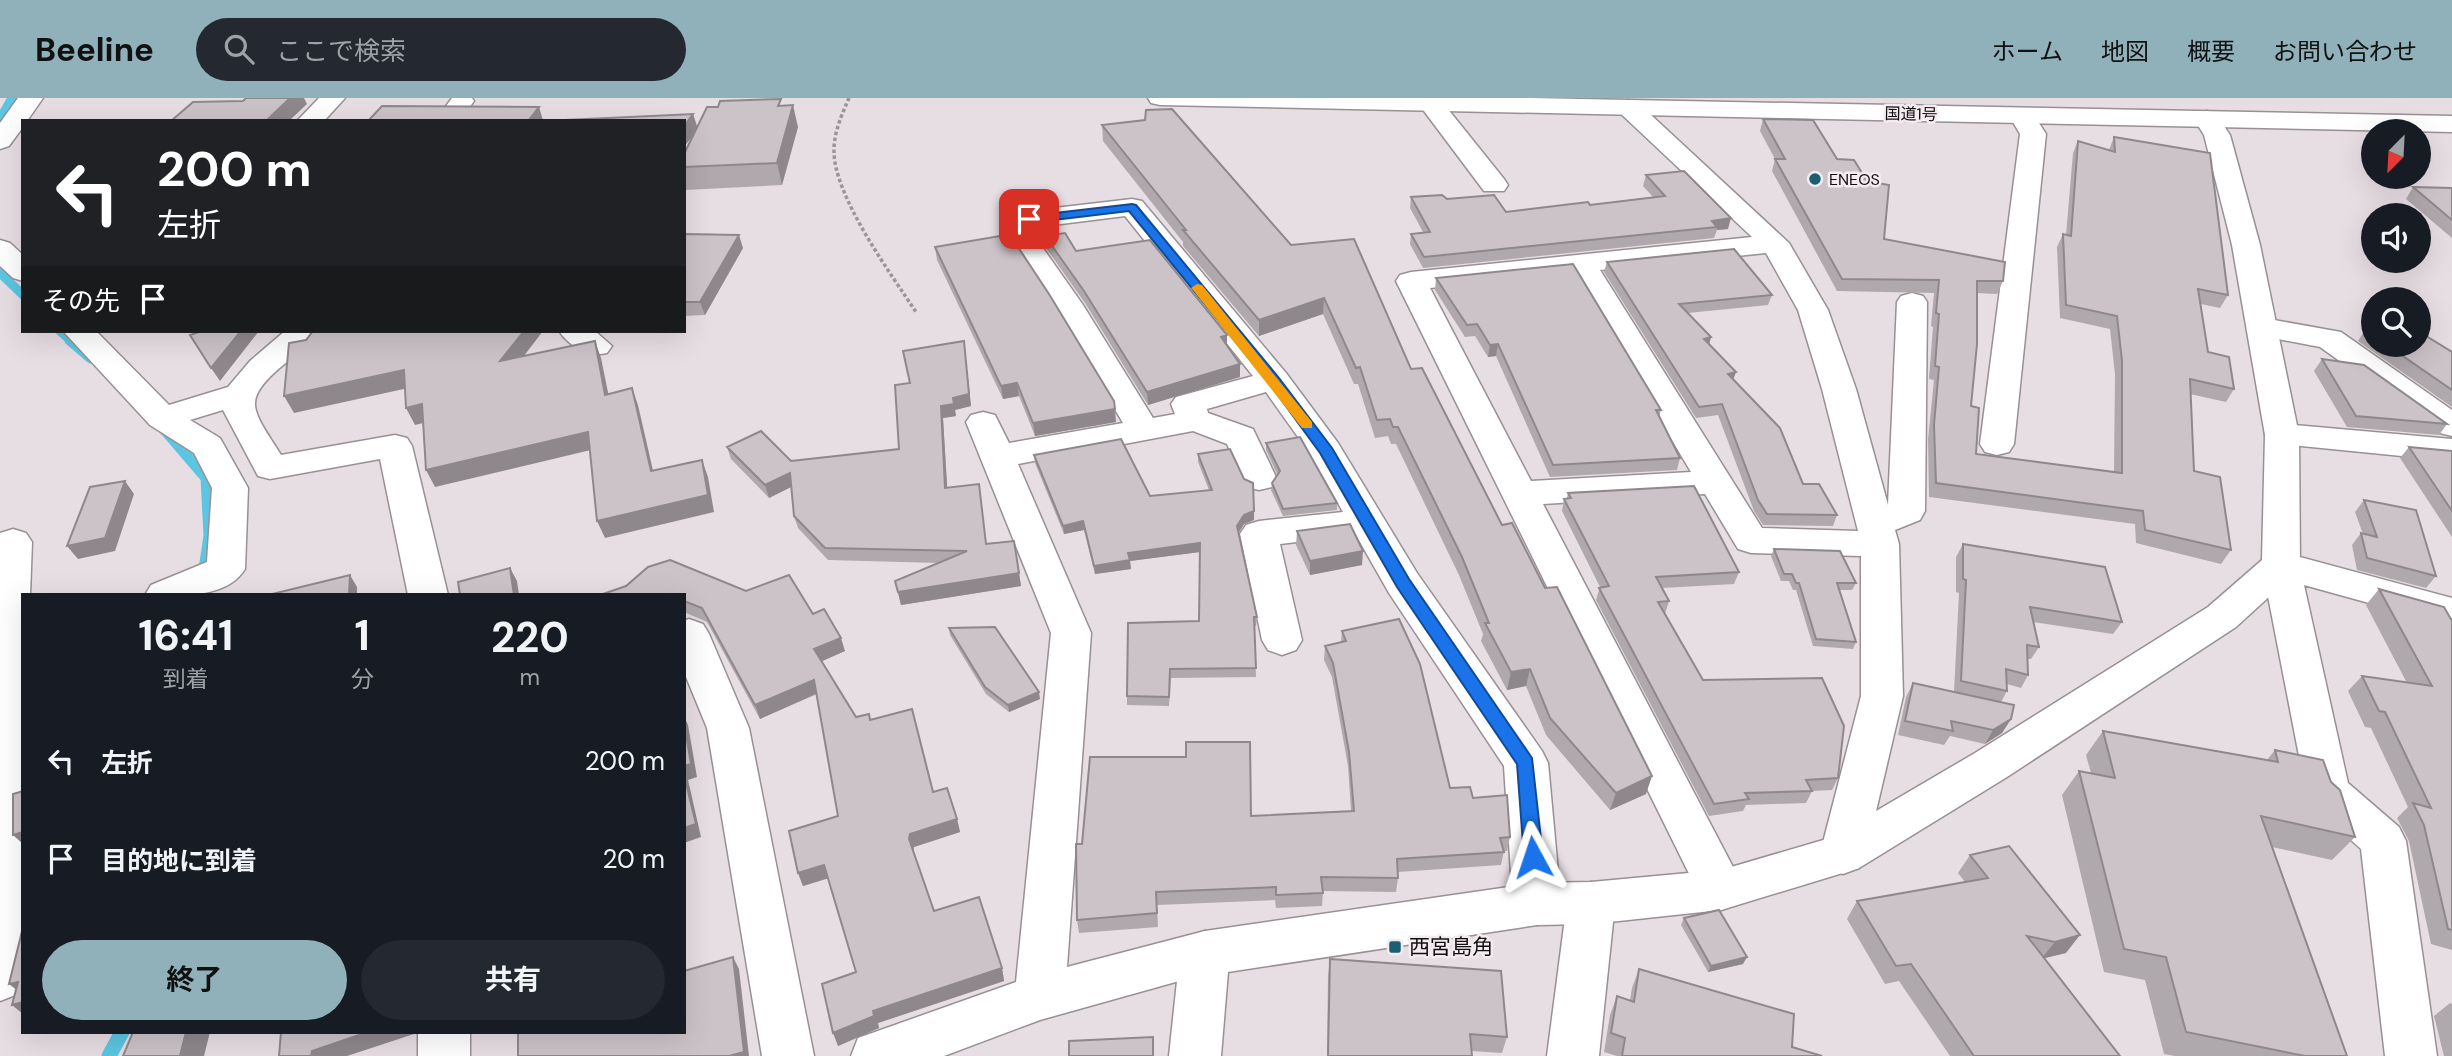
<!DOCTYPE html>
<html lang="ja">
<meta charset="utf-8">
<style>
:root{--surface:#171b24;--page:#242831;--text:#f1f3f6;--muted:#9ea1a6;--accent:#90b1ba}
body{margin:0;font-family:"DM Sans","Noto Sans JP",sans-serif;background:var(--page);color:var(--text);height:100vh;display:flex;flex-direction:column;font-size:26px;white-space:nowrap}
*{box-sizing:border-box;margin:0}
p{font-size:23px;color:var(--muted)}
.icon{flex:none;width:38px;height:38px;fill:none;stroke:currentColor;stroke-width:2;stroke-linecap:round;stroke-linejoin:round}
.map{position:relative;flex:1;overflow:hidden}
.side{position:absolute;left:21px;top:495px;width:665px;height:441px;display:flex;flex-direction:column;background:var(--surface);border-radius:0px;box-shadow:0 7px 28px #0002}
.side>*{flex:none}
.guide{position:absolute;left:21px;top:21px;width:665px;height:214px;border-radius:0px;box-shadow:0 7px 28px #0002;background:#202124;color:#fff;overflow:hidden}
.needle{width:46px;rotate:204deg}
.tools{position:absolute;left:2361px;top:21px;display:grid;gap:14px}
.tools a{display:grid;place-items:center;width:70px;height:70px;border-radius:50%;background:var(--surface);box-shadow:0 7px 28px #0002;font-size:35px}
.pin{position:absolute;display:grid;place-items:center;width:60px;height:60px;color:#fff;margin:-30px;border-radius:14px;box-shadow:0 4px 10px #0006}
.me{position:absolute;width:77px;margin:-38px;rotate:355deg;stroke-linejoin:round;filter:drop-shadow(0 0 5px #0008)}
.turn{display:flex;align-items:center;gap:24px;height:147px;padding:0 21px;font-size:32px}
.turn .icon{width:91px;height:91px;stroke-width:2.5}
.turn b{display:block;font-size:49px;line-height:60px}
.then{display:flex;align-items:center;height:66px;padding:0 21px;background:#0003;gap:14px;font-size:26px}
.eta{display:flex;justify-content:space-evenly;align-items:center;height:119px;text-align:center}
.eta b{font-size:42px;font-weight:700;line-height:49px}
.action{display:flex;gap:14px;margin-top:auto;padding:14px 21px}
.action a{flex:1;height:80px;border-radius:42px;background:var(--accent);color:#111;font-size:28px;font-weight:700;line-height:80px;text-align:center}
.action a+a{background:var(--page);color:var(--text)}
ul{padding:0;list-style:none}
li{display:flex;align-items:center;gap:21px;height:98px;padding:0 21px}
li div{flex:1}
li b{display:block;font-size:26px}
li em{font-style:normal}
header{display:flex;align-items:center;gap:42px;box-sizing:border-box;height:98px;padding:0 35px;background:var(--accent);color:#111}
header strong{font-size:33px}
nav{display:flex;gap:38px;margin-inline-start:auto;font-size:24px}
.search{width:490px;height:63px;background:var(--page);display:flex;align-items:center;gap:18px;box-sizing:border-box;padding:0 24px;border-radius:38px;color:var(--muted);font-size:26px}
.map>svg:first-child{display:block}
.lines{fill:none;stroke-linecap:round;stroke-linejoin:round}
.stream-far2{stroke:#5cc6e2;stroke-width:9}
.stream-far1{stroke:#5cc6e2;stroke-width:11}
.stream{stroke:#5cc6e2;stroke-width:15}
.minor-casing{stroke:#989094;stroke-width:3}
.tertiary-casing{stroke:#989094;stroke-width:3}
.trunk-casing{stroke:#989094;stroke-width:3}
.path{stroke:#9b9498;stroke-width:3.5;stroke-dasharray:3.5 2.5;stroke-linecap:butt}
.minor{fill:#fff;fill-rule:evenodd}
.tertiary{fill:#fff;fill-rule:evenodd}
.trunk{fill:#fff;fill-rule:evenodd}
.wall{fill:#afa8ac}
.shaded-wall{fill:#8e888c}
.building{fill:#cbc3c8;stroke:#8e888c;stroke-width:2}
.route{fill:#1a73e8;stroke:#114b97;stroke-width:2}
.slow{fill:#f59e0b}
.poi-dot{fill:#1a6071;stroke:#f4ebf0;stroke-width:2.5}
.labels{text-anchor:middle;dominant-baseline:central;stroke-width:5;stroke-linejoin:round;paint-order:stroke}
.far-street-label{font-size:16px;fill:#100e0f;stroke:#f4ebf0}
.far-poi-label{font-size:16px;fill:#100e0f;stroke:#f4ebf0;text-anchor:start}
.near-poi-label{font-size:21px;fill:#100e0f;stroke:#f4ebf0;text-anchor:start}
</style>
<header>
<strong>Beeline</strong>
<div class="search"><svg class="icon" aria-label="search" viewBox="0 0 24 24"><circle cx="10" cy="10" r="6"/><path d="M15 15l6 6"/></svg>ここで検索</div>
<nav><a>ホーム</a><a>地図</a><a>概要</a><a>お問い合わせ</a></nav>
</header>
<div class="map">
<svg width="2452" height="958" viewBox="0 0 2452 958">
<rect width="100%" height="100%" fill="#e7dee3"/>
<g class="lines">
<path class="stream-far2" d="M0 21 12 0
M0 175 23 197
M60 233 72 244"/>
<path class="stream-far1" d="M70 242 91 260
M164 331 206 380 209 438 200 497"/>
<path class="stream" d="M109 958 122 934"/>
<defs>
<path id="minor" d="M18 0H43L27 23H23V29L9 48 0 51V25Z
M319 0H345L324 23H297Z
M452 0H472L474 3 460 23H435Z
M1421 0H1439L1504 81 1508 87 1504 93H1484L1418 5Z
M1628 2 1637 4 1789 145 1828 212 1856 291 1888 407 1897 204 1901 198 1912 195 1923 198 1927 204 1925 413 1920 422 1895 432 1899 446 1903 598 1866 756 1859 770 1843 776 1827 770 1820 756 1861 598V458L1751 455 1738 451 1705 396 1543 406 1745 792 1738 806 1721 812 1704 806 1396 183 1400 177 1411 174 1752 139 1619 14 1616 9 1619 4ZM1766 155 1798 212 1822 291 1858 433 1762 430 1600 172ZM1572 175 1691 374 1531 383 1430 190Z
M2023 11 2032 14 2046 36 2014 346 2009 354 1997 357 1985 354 1980 346 2020 36 2010 19 2014 14Z
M1132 101 1142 103 1286 275 1338 345 1417 475 1542 653 1548 665 1561 806 1554 821 1537 827 1520 821 1513 806 1504 668 1389 495 1356 437 1280 446 1302 542 1296 552 1282 557 1268 552 1262 542 1240 436 1246 427 1259 423 1343 414 1310 356 1266 294 1207 311 1208 315 1253 331 1277 381 1272 389 1259 392 1246 389 1227 346 1193 333 1018 366 1091 535 1067 869 1205 833 1222 839 1230 855 1222 871 1040 922 944 958H851L858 940 1016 884 1051 535 966 324 971 317 983 314 995 317 1009 345 1123 325 1053 207 1005 136V128L1019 115 1029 113ZM1125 118 1253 278 1176 299 1171 306 1175 316 1153 320 1083 207 1033 136 1037 129Z
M0 142 10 145 23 157V183L13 180 0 168Z
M2263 220 2341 234 2452 312V338L2440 335 2320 249 2252 236 2247 229 2252 222Z
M63 233H96L169 307 228 289 250 263 285 233H320C307 254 253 281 255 307 256 322 273 343 281 357L395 337 407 340 412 348 448 497H408L380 361 270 381 258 378 223 312 190 322 220 340 248 390 245 471C226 502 177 497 145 497L151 487 207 464 212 390 194 355 150 327Z
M559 233H595L612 248 607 255C588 259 570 249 559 233Z
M2282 326 2452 341V363L2270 345 2265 337 2270 329Z
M13 431 26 435 32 444 30 497H23V885L18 896 0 903V435Z
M2281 454 2452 500V528L2304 487 2348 685 2399 729 2406 743 2437 958H2385L2361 751 2312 707 2306 694 2262 467 2268 458Z
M689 521 703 526 709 536 749 630 814 958H762L707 630 684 574V523Z
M1591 784 1608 790 1615 805 1599 958H1547L1567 805 1574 790Z
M418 934H470V958H418Z"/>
<path id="tertiary" d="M2207 13 2216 16 2230 37 2260 147 2299 337 2300 467 2294 476 2236 529 2007 679 1859 770 1721 812 1591 826 1537 827 1228 874 1221 958H1169L1180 855 1188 839 1205 833 1537 785 1591 784 1721 772 1830 740 1975 655 2208 509 2262 462 2265 337 2232 147 2204 37 2194 21 2198 16Z"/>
<path id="trunk" d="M1148 0H1530L2452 18V34L1160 7 1151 5Z"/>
</defs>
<use href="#minor" class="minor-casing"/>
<use href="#tertiary" class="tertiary-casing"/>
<use href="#trunk" class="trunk-casing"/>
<path class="path" d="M849 0C842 16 834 34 834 52 833 97 891 176 916 214"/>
<use href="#minor" class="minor"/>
<use href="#tertiary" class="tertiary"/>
<use href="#trunk" class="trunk"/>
</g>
<path class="wall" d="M782 8 798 29 782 87 685 92 684 56 694 36 368 23 539 9 543 23 693 16 697 30Z
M1763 21 1884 141 2003 183 1997 196 1977 195 1971 308 1976 356 2114 374 2115 276 2110 231 2060 220 2057 149 2063 136 2066 137 2073 55 2078 43 2109 52 2114 39 2228 197 2220 210 2201 206 2208 254 2234 291 2226 304 2190 296 2194 373 2231 452 2221 466 2136 445 2135 426 1929 399 1928 341 1934 282 1929 281 1933 229 1931 228 1934 195 1837 193 1772 73 1775 61 1760 33Z
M1102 27 1291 147 1411 271 1502 427 1646 696 1610 712 1546 637 1526 588 1507 592 1481 543 1483 536 1459 477 1396 346H1391L1388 338 1375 340 1358 286H1354L1323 216 1259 238 1183 148V144L1103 43Z
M1646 77 1728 131 1717 132 1714 140 1423 170 1410 146 1411 136 1423 134 1410 110 1411 99 1447 101 1506 114 1590 107 1654 100 1643 88Z
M2413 89 2452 90V140L2406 101Z
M684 136 743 150 705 217 684 218Z
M1045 138 1076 153 1227 247 1240 279 1148 307 1085 205 1046 150Z
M935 149 1116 324 1035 338 1019 298 1003 301 937 162Z
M1607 164 1772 197 1768 207 1688 215 1711 239 1709 247 1736 274 1733 281 1803 386 1837 417 1833 428 1763 427 1754 413 1718 317 1696 320 1604 174Z
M1436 180 1661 312 1659 319 1680 360 1677 372 1550 379 1496 258 1488 259 1475 238 1465 239 1435 192Z
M2373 230V247H2418L2452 254V309L2358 243 2365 232Z
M964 243 971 308 955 312 956 318 943 320 947 390 981 399 986 445 1014 443 1021 488 901 507 895 483 938 465 828 462 798 430 794 418 791 389 769 400 731 361 727 349 791 363 899 351Z
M2322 261 2447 326 2439 337 2347 329 2314 273Z
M1266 345 1337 405V412L1283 418 1271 392 1272 385 1277 376 1266 352Z
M2409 349 2452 353V439L2400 360Z
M1198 356 1254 422 1244 426 1239 434 1257 519 1256 528H1254L1256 579 1171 580 1169 608 1127 607V598L1199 523 1200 454 1130 463 1131 471 1095 476 1084 432 1064 436 1035 365 1034 357 1150 398 1209 392 1198 364Z
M1568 395 1739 474 1734 486 1662 490 1669 503 1665 516 1703 582 1838 680 1832 692 1812 693 1806 705 1746 707 1743 713 1709 718 1596 502 1600 489 1562 413 1564 401 1567 400Z
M2364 402 2436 478 2426 490 2357 472 2352 447 2361 435 2363 436 2355 414Z
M1297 433 1362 467 1310 477 1296 447Z
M1963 446 2122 524 2113 536 2033 524 2039 549 2031 561H2028V577L2021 590 2007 586V593L2001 604 2011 621 2002 635 1985 646 1950 638 1944 647 1898 637 1906 599 1913 585 1954 594 1959 495 1956 494V459Z
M1774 451 1856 485 1852 492H1840L1856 544 1853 551 1813 548 1796 492H1793L1789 483H1781L1771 458Z
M2379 491 2452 523V852L2431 846 2409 743 2397 720 2408 709 2371 630 2365 629 2348 593 2362 578 2407 585 2366 507Z
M746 493 813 516 845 553 821 563 856 619 871 622 933 694 957 721 960 734 914 749 913 752 934 813 1002 870 1004 883 878 925 879 930 838 948 856 874 828 780 803 788 798 775 838 718 817 596 760 621 707 524 684 514V497Z
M949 530 1040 601 1009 614 986 596 950 537Z
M1342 533 1450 690 1473 700 1510 739 1507 753H1504L1501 767 1398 774V780L1396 794 1323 793 1322 808 1276 810 1275 802 1157 807 1158 829 1079 835 1077 822 1251 718 1351 713 1348 668 1332 579 1324 562 1325 548 1341 544Z
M2103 633 2267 662 2275 652 2331 684 2355 739 2332 762 2272 749 2347 958H2175L2164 956 2145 882 2104 874 2062 697 2079 673 2091 675 2086 657Z
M1970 757 2066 855 2044 860 2119 958H1950L1899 883 1885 886 1847 821 1857 803 1965 784 1958 775Z
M1684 820 1743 866 1708 874 1681 827Z
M1330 861 1507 939 1502 955 1471 953 1472 958H1327L1328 878Z
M1639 871 1792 949 1822 958H1617L1604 954 1610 917 1617 898 1630 902 1632 890Z
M2450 905 2452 906V958H2444L2434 918Z"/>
<path class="shaded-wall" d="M290 0H304L307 6 289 23H266Z
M793 7 798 29 782 87 777 65Z
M539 9 543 23H528Z
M693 16 698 31 684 49V28Z
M1731 120 1728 131 1717 132V129L1712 123Z
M739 137 743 150 705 217 700 204Z
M1324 200 1323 216 1259 238V222Z
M241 233H259L220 283 211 270Z
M524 233H543L507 280 500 263Z
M1227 237V249L1221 239Z
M1711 239 1708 250 1704 241Z
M595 243 601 260 612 314 605 297Z
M964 243 971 308 955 312 956 318 943 320 948 403 945 390 941 308 953 300Z
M1498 246 1496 258 1488 259 1490 247Z
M1240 266V279L1148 307 1147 294Z
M404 272 413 289 294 315 284 298Z
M1736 274 1732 285 1728 276Z
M1017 285 1019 298 1003 301 1001 288Z
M632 290 638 307 657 390 651 373Z
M422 306 431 323 415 327 406 310Z
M1115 311 1116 324 1035 338 1033 325Z
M588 334 595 351 435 389 426 372Z
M702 362 708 379 714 414 605 440 597 423Z
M790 375 793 388 769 400 765 387Z
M125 383 134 396 115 453 78 461 67 448Z
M1254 413V422L1244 426 1237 437V428L1244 417Z
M1083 423 1084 432 1064 436 1063 428Z
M1200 445V454L1130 463 1131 471 1095 476 1094 468 1128 455Z
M1363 453 1362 467 1310 477V463Z
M510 470 517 483 519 497H514Z
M1019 475 1021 488 901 507 898 494Z
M350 477 357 489V497H349Z
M841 540 845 553 818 565 814 551Z
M1530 571 1526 588 1507 592 1511 574Z
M814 582 818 595 760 621 755 607Z
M1039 594 1040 601 1009 614 1008 607Z
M684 618 688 627 697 679 688 682 701 739 684 745Z
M2011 621 2002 635 1985 646 1993 632Z
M1652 678 1646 696 1610 712 1616 695Z
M957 721 960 734 914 749 913 754 909 741 910 736Z
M23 734V746L13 737Z
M824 767 829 780 803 788 798 775Z
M2080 837 2066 855 2041 861 2055 844Z
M733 859 739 871 749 958H729Z
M1747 859 1743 866 1708 874 1711 868Z
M1002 870 1004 883 878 925 879 930 838 948 833 935 873 913Z
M18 884 23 897 9 886Z
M23 904V916L12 907Z
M186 934H210L204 958H180Z
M368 934H414V936L347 958H311L312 953Z"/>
<path class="building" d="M246 0H290L266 23H171L193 4 243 3Z
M781 1 778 8 793 7 777 65 684 69V56L707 9H718L720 3Z
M382 8 539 9 528 23H368Z
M1172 11 1291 147 1354 141 1411 271 1422 270 1502 427 1512 425 1545 490 1557 489 1652 678 1616 695 1550 620 1530 571 1511 574 1485 525H1489L1462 459 1398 329H1393L1390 321 1377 322 1360 269 1356 270 1324 200 1259 222 1183 132H1186L1102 27 1145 22 1146 12Z
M693 16 684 28V23H543Z
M1763 21 1813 22 1837 61 1854 62 1867 83 1889 87 1884 141 2005 164 2003 183H1977V246L1971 308 1979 310 1976 356 2122 375V263L2117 218 2066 207 2063 136 2071 138 2078 43 2115 54 2114 39 2210 55 2228 197 2198 191 2208 254 2229 259 2234 291 2190 281 2194 373 2220 379 2231 452 2145 432 2143 413 1936 385 1934 327 1939 269 1935 268 1939 216 1936 215 1939 182 1842 181 1775 61H1785Z
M1684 73 1731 120 1712 123 1717 129 1424 159 1411 136 1430 134 1411 99 1442 97 1447 101 1494 97 1506 114 1588 104 1590 107 1665 98 1646 77Z
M2413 89 2452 90V122Z
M1065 135 1076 153 1150 142 1227 237 1221 239 1240 266 1147 294 1084 193 1045 138Z
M684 136 739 137 700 204H684Z
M1006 137 1012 140 1049 196 1114 303 1115 311 1033 325 1017 285 1001 288 935 149Z
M1734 151 1772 197 1679 206 1711 239 1704 241 1736 274 1728 276 1780 330 1803 386H1819L1837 417 1767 416 1758 402 1722 306 1699 309 1607 164Z
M1573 166 1661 312H1656L1680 360 1553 367 1498 246 1490 247 1477 226 1467 227 1436 180Z
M2373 230V237L2365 232Z
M202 233H241L211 270 190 237Z
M313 233H524L500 263 595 243 605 297 632 290 651 373 702 362 708 397 597 423 588 334 426 372 422 306 406 310 404 272 284 298 289 245 306 242Z
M2418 233 2452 254V292L2387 247H2418Z
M964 243 969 296 953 300 954 306 941 308 945 390 979 386 986 446 1014 443 1019 475 898 494 895 483 967 453 825 450 794 418 790 375 765 387 727 349 761 333 791 363 899 351 895 287 910 285 903 253Z
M2322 261 2364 267 2447 326 2356 318Z
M1300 339 1337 405 1283 411 1272 385 1280 373 1266 345Z
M1121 341 1150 398 1212 392 1198 356 1230 351 1244 381 1253 385 1254 413 1244 417 1237 428 1257 519H1254L1256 570 1170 571 1169 599 1127 598 1128 525 1199 523 1200 445 1128 455 1130 462 1094 468 1083 423 1063 428 1034 357Z
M2409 349 2452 353V413Z
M125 383 105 440 67 448 90 389Z
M1694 388 1739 474 1656 479 1669 503 1658 504 1703 582 1822 580 1844 628 1838 680 1806 682 1812 693 1745 695 1749 701 1714 706 1599 490 1609 488 1564 401 1571 400 1568 395Z
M2364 402 2416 412 2436 478 2367 460 2361 435 2377 439Z
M1350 426 1363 453 1310 463 1297 433Z
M1963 446 2105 469 2122 524 2030 509 2039 549 2027 547 2028 577 2006 571 2007 593 1961 583 1966 482 1963 481Z
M1774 451 1840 453 1856 485H1837L1856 544 1816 541 1799 485H1796L1792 476H1784Z
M670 462 746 493 789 477 813 516 824 511 841 540 814 551 856 619 869 616 870 622 912 611 933 694 947 690 957 721 910 736 909 741 934 813 979 799 1002 870 873 913 874 918 833 935 822 886 856 874 824 767 798 775 789 733 838 718 814 582 755 607 702 510 684 503V497H600L626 488 648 469Z
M510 470 514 497H460L458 484Z
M350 477 349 497H272V496Z
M2379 491 2444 509 2452 523V832L2448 831 2424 727 2413 705 2431 710 2385 614 2379 613 2362 578 2432 588Z
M1399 521 1420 566 1450 690 1470 689 1473 700 1507 697 1510 739 1500 740 1504 754 1397 761 1398 780 1321 779 1323 795 1276 797V789L1156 794 1157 815 1077 822 1076 746H1082L1090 659H1186V644H1250L1251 718 1354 713 1349 654 1333 565 1325 548 1346 543 1342 533Z
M995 529 1039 594 1008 607 985 589 949 530Z
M1913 585 2014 607 2011 621 1993 632 1951 623 1953 633 1905 623Z
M684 625 691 666 684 668Z
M2103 633 2278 664 2275 652 2323 662 2331 684 2340 692 2355 739 2261 718 2347 958H2305L2186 934 2166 859 2124 851 2079 673 2115 680Z
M684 677 696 726 684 730Z
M23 693V734L13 737V696Z
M2009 748 2080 837 2055 844 2027 838 2120 958H1974L1911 866 1896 868 1857 803 1988 780 1970 757Z
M1719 812 1747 859 1711 868 1684 820Z
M23 829V904L12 907 18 884 9 886Z
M733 859 744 954 729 958H518V934H684V873Z
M1330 861 1501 873 1507 939 1470 936 1472 958H1328Z
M1639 871 1794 916 1792 949 1822 958H1622L1625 940 1611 935 1617 898 1634 904Z
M133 934H186L180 958H123Z
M281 934H368L312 953 311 958H279Z
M1153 939V958H1069V943Z"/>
<path class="route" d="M1132 106 1136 107 1279 280 1332 350 1409 481 1532 660 1543 759 1540 765H1526L1524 759 1517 666 1397 489 1320 355 1269 285 1129 113 1029 125 1023 121 1029 118Z"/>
<path class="slow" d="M1197 186 1202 187 1312 324V330H1302L1193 192 1191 190Z"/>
<g class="poi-dot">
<circle cx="1815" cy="81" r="7"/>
<rect x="1388" y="842" width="14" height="14" rx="3.5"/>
</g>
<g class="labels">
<g class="far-street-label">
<text transform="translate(1911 16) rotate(1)">国道1号</text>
</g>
<g class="far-poi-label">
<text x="1829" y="81">ENEOS</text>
</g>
<g class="near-poi-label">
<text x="1409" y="849">西宮島角</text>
</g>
</g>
</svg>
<div class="tools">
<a><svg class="needle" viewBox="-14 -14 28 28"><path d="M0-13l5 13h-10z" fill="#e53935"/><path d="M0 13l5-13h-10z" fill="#9ea1a6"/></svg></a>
<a><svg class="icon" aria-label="sound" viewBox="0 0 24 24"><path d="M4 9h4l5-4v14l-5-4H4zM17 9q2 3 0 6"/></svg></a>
<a><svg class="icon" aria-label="search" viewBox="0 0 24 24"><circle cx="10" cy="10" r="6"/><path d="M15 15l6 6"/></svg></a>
</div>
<div class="pin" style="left:1029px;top:121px;background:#d93025"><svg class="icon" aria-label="arrive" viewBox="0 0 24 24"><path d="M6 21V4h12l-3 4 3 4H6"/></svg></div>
<svg class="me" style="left:1533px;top:759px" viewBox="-20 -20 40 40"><path d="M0-17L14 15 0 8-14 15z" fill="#1a73e8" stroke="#fff" stroke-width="4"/></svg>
<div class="guide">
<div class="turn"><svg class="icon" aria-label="left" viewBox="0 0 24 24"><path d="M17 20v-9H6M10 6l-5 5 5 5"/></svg><div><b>200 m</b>左折</div></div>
<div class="then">その先<svg class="icon" aria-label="arrive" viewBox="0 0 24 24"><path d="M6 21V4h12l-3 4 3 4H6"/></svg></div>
</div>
<section class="side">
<div class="eta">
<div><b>16:41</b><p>到着</p></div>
<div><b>1</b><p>分</p></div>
<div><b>220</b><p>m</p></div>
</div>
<ul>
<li><svg class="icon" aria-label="left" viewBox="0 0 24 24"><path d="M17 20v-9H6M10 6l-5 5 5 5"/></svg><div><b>左折</b></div><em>200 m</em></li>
<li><svg class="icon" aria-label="arrive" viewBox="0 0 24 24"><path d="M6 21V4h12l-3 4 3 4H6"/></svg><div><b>目的地に到着</b></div><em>20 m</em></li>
</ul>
<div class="action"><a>終了</a><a>共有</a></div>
</section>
</div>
